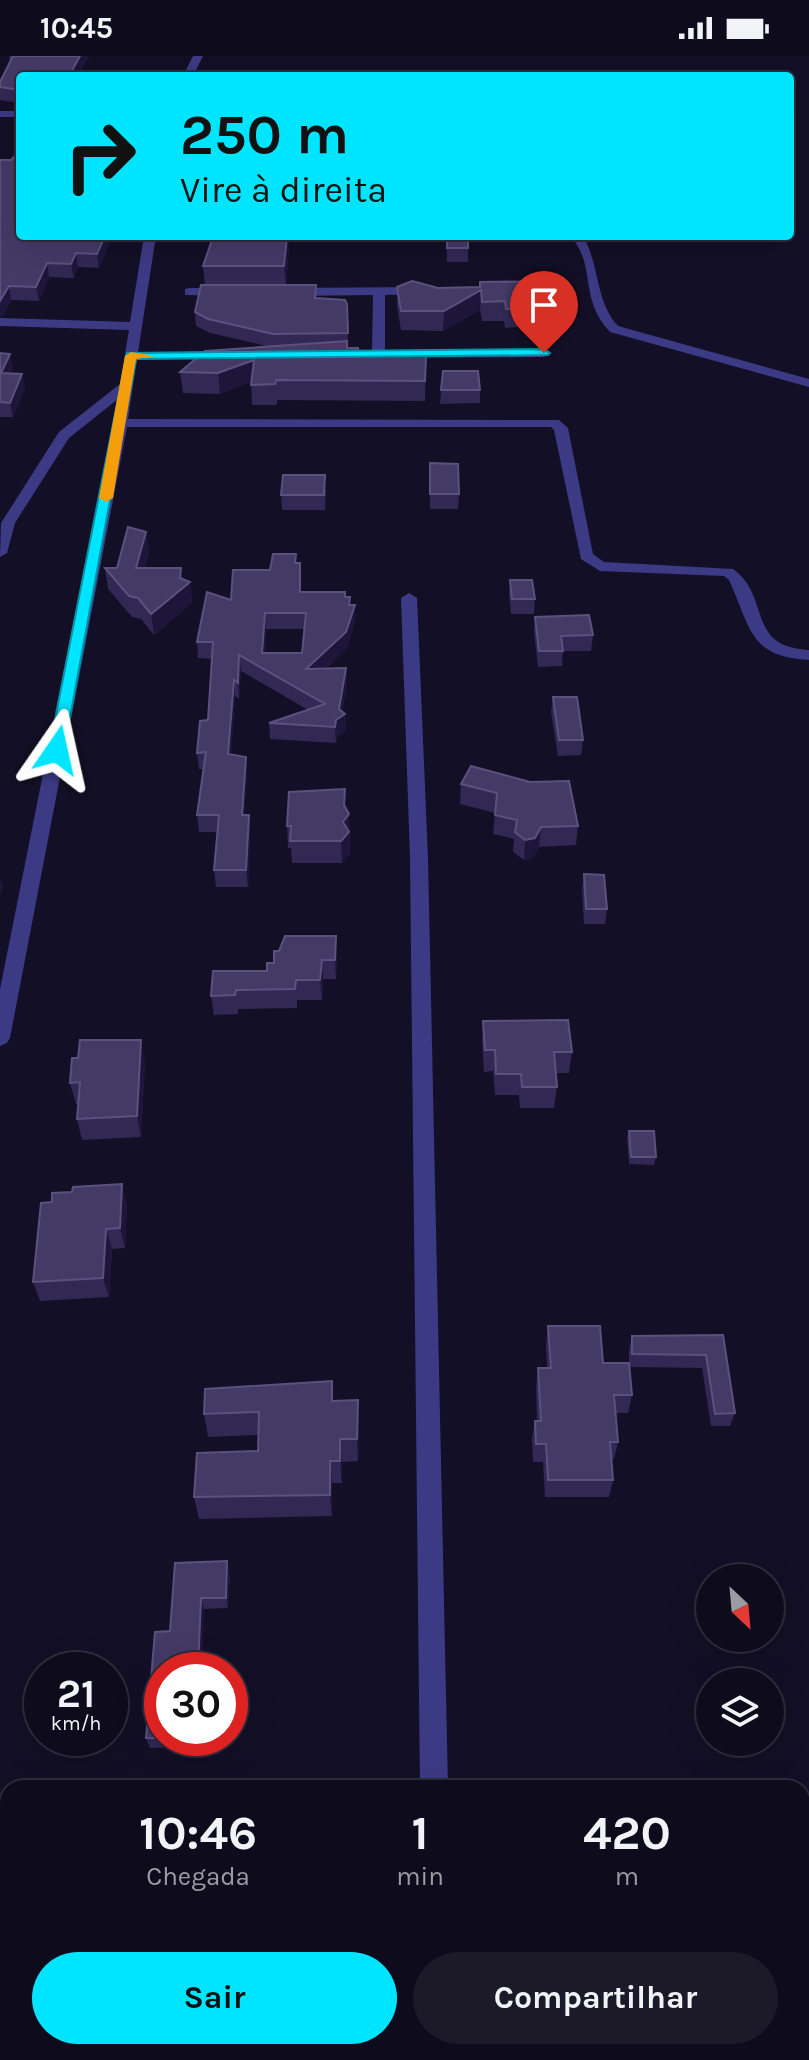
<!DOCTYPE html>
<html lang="pt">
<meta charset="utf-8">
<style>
:root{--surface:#0e0b1c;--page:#1c1929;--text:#f1f3f6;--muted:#9b9ba3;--line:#2e2b3b;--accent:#00e5ff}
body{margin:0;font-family:Karla,sans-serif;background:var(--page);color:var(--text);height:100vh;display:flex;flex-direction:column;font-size:30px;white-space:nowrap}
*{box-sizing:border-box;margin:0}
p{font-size:26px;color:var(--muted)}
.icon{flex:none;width:44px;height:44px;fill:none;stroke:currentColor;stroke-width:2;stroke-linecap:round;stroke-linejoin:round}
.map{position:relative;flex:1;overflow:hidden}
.sheet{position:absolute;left:0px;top:1724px;width:810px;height:280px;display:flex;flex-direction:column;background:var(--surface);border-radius:24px 24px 0 0;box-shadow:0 8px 32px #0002,0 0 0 2px var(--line)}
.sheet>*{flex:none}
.banner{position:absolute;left:16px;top:16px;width:778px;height:168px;border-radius:8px;box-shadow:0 8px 32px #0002,0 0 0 2px var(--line);background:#00e5ff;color:#111;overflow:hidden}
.needle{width:52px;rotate:154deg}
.tools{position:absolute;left:696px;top:1508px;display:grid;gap:16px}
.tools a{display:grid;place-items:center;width:88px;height:88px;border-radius:50%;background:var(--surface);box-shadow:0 8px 32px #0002,0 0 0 2px var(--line);font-size:40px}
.speed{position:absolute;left:24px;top:1596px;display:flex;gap:16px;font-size:40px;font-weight:700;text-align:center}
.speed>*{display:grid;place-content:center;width:104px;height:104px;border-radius:50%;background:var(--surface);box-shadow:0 8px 32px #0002,0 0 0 2px var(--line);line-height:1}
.speed small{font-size:20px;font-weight:400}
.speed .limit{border:12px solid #d22;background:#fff;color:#111}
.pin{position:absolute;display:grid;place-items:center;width:68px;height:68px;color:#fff;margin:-82px -34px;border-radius:50% 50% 50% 0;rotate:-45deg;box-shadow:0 0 8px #0007}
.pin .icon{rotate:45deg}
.me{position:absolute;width:88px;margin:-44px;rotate:11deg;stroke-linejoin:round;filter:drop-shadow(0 0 6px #0008)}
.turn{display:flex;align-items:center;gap:28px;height:168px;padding:0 32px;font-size:36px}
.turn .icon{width:104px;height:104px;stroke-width:2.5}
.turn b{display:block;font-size:56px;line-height:68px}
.eta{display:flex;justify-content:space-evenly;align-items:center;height:136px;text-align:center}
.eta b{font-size:48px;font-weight:700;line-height:56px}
.button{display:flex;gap:16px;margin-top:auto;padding:16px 32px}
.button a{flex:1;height:92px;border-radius:48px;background:var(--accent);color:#111;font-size:32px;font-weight:700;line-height:92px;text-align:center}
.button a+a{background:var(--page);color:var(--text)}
.status{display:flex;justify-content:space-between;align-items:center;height:56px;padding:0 40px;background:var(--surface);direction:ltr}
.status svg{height:22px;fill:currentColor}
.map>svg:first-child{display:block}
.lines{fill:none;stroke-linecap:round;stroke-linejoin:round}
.street{fill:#3d3a85;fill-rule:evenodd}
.wall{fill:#312854;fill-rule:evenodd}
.shaded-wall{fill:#1d163a}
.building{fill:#433a66;stroke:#5a527e;stroke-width:2;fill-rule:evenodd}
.route{fill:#00e5ff;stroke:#0095a6;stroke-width:2}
.slow{fill:#f59e0b}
</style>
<div class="status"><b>10:45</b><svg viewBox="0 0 49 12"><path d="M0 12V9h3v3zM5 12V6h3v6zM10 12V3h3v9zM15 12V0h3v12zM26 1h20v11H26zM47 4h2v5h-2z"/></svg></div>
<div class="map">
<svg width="809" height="2004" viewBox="0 0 809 2004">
<rect width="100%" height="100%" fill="#130f26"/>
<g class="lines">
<path class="street" d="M193 0H203L193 20H183Z
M0 55H20V61H0Z
M144 180H156L138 296 227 295 233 299 227 303 137 304 128 363 559 364 568 372 593 498 604 506 733 513C772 541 745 591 809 594V604C749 601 751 572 729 524L724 520 600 515 581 503 554 374 551 371H127L10 982 7 987 0 990V933L118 343 69 382 15 467 7 497 0 501 1 467 59 376 120 328 129 274 0 270V262L130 266Z
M536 180H583C600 209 595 245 618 270L809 323V331L610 276C580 244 595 214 575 186L542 184Z
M421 231 425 232V238L385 239V294L544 293 550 297 544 301 331 302 326 301V295L372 294 373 239 289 240 283 236 289 232Z
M189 232H225L231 236 225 240 185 239V233Z
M409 537 417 542 428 802 448 1732H420L410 802 401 542Z
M802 1772H809V1800H802Z
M0 1784H8V1812H0Z
M421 1996H451V2004H421Z"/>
</g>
<path class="wall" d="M9 0H89L78 20H20V47L0 44V26L10 7Z
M0 104 20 180H113L99 212 78 211 74 222 49 221 39 245 11 244 4 259 0 260Z
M446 180 468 192V206H447Z
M289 192 286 229 317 242 347 248 348 292 358 300H426L425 345 277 344V349H252L251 326 220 338 183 337 180 316 267 290 210 277 196 270 195 256 205 229 203 210Z
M480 226 562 248 561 267 505 272 504 265H482L480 254 443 275 401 274 397 251V231H480Z
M0 297 13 313 10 317 22 318 25 332 13 361H0Z
M441 334H480V347L440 348Z
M430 408 459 438 458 453H430Z
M326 434 325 454H282L281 439Z
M146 476 149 496 145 512H181L183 523 190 526 192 547 154 579 141 563 132 561 108 533 105 512H117Z
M296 507 301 536 350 541V549L355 565 347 592 325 613 346 612 347 629 342 655 345 658 346 674 337 681 336 687 270 683 269 667 308 654 241 615 239 643 235 640 231 698 246 701 247 717 244 759H249L250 775 248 831H216L214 814 218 776H199L197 759 203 713H199L197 697 208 664 212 603 198 602 197 586 231 544 270 514ZM266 573H304L302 597H265Z
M510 524 535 543 534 558H511L509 539Z
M535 561 593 579 591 595H563L562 610 538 611 534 576Z
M553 641 583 684 581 699 558 700 551 656Z
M471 710 578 770 576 789 539 791 533 802 524 804 513 796 514 783 493 778 495 757 460 748 461 728Z
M346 752 349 758 350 798 342 807H292L291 792H288L287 770Z
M584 818 607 853 605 868H584L582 833Z
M337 899 336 923H323L322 944H297V952L238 953V958L214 959 211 940 267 915 274 907Z
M483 965 572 996 569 1017H555L557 1031 554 1052H520L519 1039H495L493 1015 484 1016 482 986Z
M145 1005 141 1081 82 1084 77 1063 78 1048H76L70 1027Z
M629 1075 656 1101 654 1109 629 1108 627 1082Z
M127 1148 125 1192 112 1193 109 1241 40 1245 33 1226Z
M548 1270 603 1307H629V1293L632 1280 723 1279 735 1357 730 1370H711L702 1312 630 1311 632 1339 628 1357H616L618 1386 614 1403H612L613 1424 609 1441H545L543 1406H533L532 1382 535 1365H537L536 1330 538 1312H547L546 1288Z
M332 1325 333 1345 359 1367 358 1405 342 1406V1427H332V1460L199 1463 194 1441 258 1395V1379L208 1381 204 1358Z
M175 1507 230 1516 228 1552 204 1553 162 1614 185 1682 184 1691 150 1692 146 1682 170 1575Z"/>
<path class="shaded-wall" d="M80 0H89L78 20H69Z
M105 180H113L99 212 97 198Z
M287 180H288L289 192 286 229 284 210Z
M76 197 78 211 74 222 71 208Z
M47 207 49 221 39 245 36 231Z
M9 230 11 244 4 259 0 260V245Z
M481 234 480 254 443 275 444 255Z
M10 298 13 313 4 331 1 317Z
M254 304 255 325 220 338 218 317Z
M22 318 25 332 13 361 10 347Z
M146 476 149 496 139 533 136 512Z
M181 512 184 531 190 526 192 547 154 579 151 558 180 522Z
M350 541V557L355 549V565L347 592 307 629 306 613Z
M265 557 266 573 264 614 262 597Z
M239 599 241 615 239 643 238 627Z
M346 612 347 629 341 661 345 658 346 674 337 681 336 687 335 671Z
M234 624 235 640 230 714 228 698Z
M246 701 247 717 243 775 242 759Z
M345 733 346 755 349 758 350 798 342 807 341 785Z
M249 759 250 775 248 831 246 814Z
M541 771 539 791 533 802 524 804 525 784Z
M0 822 3 831 0 841Z
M336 880 337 899 336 923 335 904Z
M322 904 323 923 322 944 320 924Z
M141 984 145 1005 141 1081 137 1060Z
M122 1128 127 1148 125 1192 120 1172Z
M106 1173 112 1193 109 1241 103 1222Z
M358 1344 359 1367 358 1405 357 1383Z
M340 1383 342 1406V1427L340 1405Z
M330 1405 332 1427V1460L330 1439Z
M227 1505 230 1516 228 1552 226 1542Z
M201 1542 204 1553 202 1614H198Z"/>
<path class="building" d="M13 0H80L69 20H20V34L0 31V26Z
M20 94V180H105L97 198 76 197 71 208 47 207 36 231 9 230 0 245V104H11Z
M266 180H287L284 210H203L213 181H266Z
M447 180H468V192H447Z
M412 225 438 232 480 231V226L558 225 562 248 506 253 505 245 482 246 481 234 444 255H401L397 231Z
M201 229H316L315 242 345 244 347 248 348 277 273 278 208 263 195 256Z
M347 285V292H358V300H426L425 325 276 324 275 328 251 329 254 304 218 317 180 316 205 295Z
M0 297 10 298 1 317 22 318 10 347 0 346Z
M443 315H478L480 334H441Z
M430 407 458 408 459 438H430Z
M283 419H325L324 439H281Z
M128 471 146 476 136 512H181L180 522 190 526 151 558 138 542 129 540 105 512H117Z
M273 498H296L295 507H300V536H345V541H350L349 549H355L346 576 306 613 346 612 339 653 345 658 336 664 335 671 269 667 325 648 239 599 238 627 234 624 228 698 246 701 242 759H249L246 814H214L219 759H197L206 696 197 697 200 665 208 664 213 586H197L207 536 231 544 233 514H270ZM265 557H306L302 597H262Z
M510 524H532L535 543H512Z
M589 559 593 579 561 580 563 595H539L535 561Z
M553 641H577L583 684H559Z
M471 710 530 726 569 725 578 770 541 771 535 782 525 784 515 776 517 764 495 759 497 737 461 728Z
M345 733 344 749 349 758 343 766 349 776 341 785H290L291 770H287L289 736Z
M584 818 604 819 607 853H586Z
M285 880H336L335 904H322L320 924H296L295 933 236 934 235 939 211 940 213 915H267V907H274V895H279Z
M568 964 572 996H554L557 1031H522L521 1018H496L495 994H485L483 965Z
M80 984H141L137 1060 77 1063 80 1026 70 1027 72 1002H78Z
M629 1075H654L656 1101H631Z
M122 1128 120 1172 106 1173 103 1222 33 1226 41 1147 52 1146V1137L72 1136 73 1131Z
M548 1270H600L603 1307H629L632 1339H614L618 1386H610L613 1424H548L546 1388H536L535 1365H541L538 1312H551Z
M723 1279 735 1357 715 1358 706 1299 632 1298V1280Z
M332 1325V1345L358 1344 357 1383H340V1405H330V1439L194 1441 197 1397 258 1395 259 1356 204 1358 205 1333Z
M227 1505 226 1542H201L198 1614H162V1682H181H146L155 1576 170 1575 175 1507Z
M251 1996H326V2004H251Z"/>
<path class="route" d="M544 293 550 297 548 299 136 303 64 694 62 698H51L49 694 127 297Z"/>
<path class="slow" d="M131 296 155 300 136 303 113 442 106 446 99 442 125 300Z"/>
</svg>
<div class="tools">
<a><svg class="needle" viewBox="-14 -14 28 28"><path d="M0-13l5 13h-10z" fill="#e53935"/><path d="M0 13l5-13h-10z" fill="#9b9ba3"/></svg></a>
<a><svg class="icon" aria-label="layers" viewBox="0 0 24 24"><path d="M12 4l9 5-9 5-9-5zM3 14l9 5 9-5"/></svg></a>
</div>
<div class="speed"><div>21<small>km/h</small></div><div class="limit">30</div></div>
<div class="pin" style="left:544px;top:297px;background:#d93025"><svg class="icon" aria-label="arrive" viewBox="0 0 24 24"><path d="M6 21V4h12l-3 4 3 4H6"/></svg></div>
<svg class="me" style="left:57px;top:694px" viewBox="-20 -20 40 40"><path d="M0-17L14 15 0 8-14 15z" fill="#00e5ff" stroke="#fff" stroke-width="4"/></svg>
<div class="banner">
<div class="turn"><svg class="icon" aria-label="right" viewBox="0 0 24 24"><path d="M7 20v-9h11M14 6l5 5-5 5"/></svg><div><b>250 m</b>Vire à direita</div></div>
</div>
<section class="sheet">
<div class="eta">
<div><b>10:46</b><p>Chegada</p></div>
<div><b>1</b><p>min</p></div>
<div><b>420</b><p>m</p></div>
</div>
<div class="button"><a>Sair</a><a>Compartilhar</a></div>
</section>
</div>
